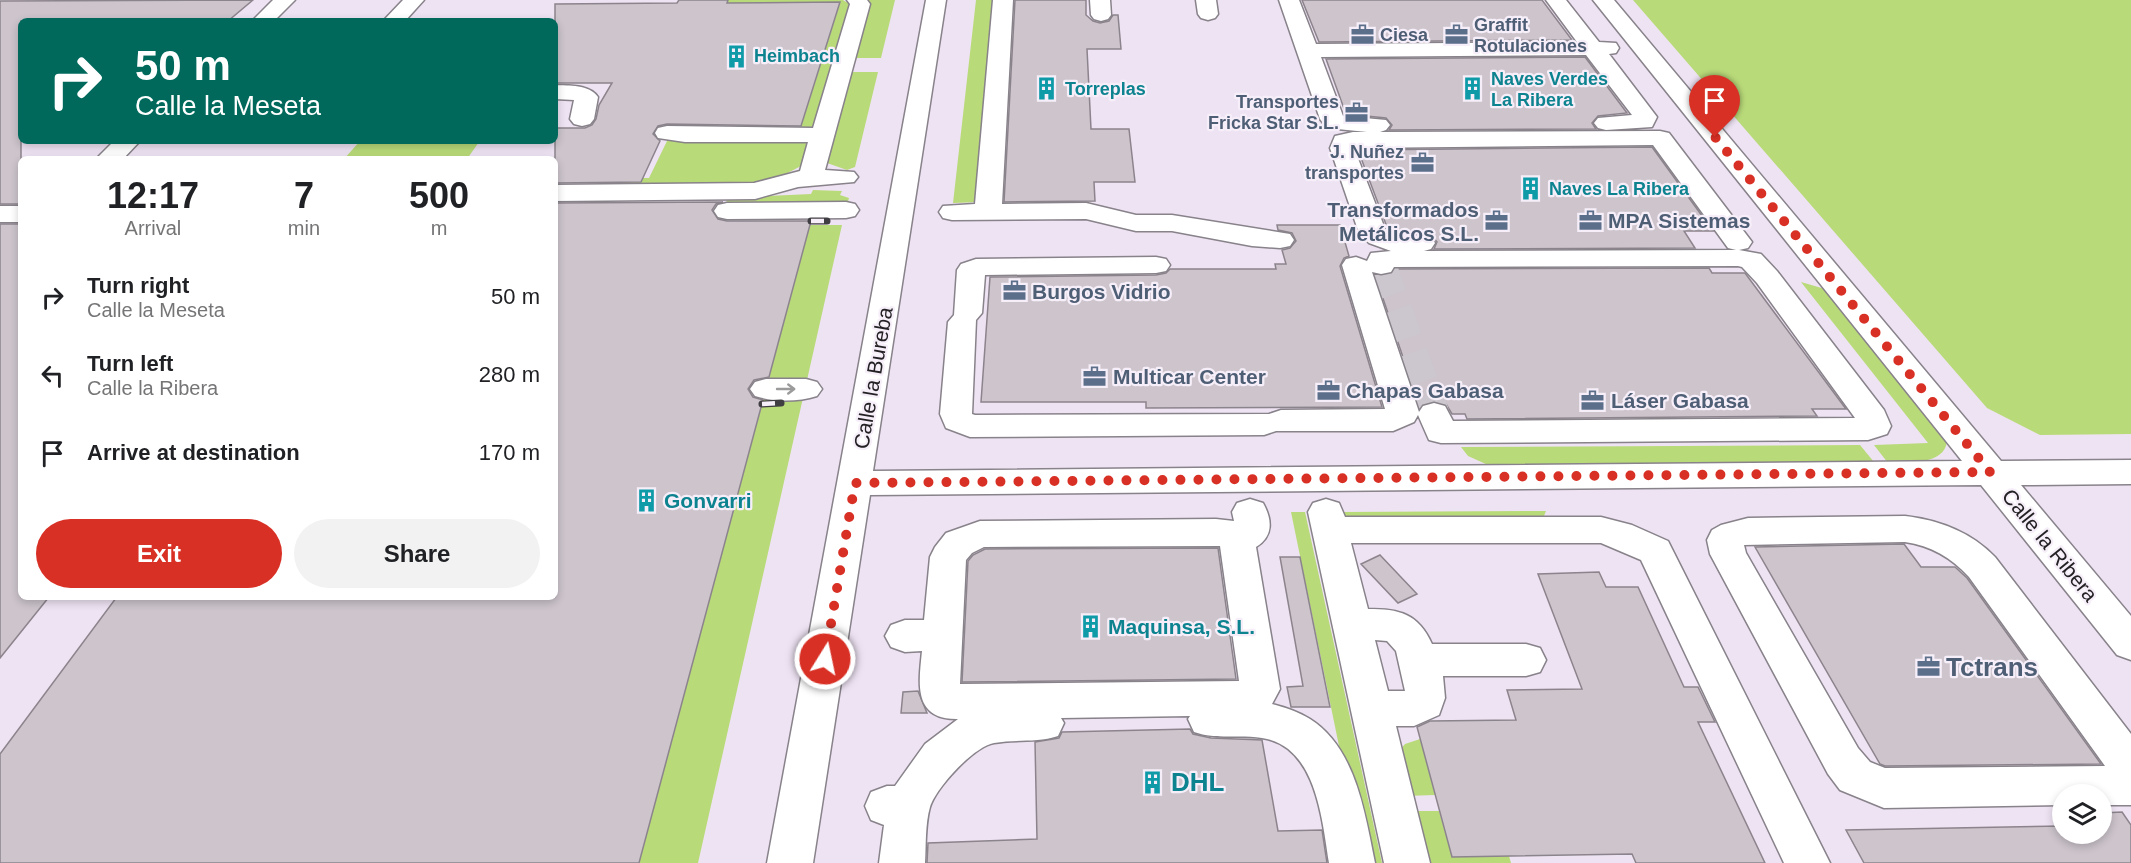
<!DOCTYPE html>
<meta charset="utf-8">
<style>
:root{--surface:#fff;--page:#f2f2f2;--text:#202124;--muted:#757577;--accent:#d93025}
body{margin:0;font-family:Arial,sans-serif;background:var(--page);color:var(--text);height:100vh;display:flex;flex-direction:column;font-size:22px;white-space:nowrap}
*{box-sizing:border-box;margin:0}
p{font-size:20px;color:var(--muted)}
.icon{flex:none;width:33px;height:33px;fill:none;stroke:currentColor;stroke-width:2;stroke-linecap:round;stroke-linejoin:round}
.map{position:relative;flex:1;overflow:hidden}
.sheet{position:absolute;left:18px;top:156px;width:540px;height:444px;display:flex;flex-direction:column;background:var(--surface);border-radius:9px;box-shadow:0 3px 9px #0003}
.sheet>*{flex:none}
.guide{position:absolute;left:18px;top:18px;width:540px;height:126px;border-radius:9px;box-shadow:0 3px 9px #0003;background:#00695c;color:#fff;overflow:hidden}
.controls{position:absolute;left:2052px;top:784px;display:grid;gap:12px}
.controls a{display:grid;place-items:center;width:60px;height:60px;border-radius:50%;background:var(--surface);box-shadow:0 3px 9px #0003;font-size:30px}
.pin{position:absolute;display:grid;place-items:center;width:51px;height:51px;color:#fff;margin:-62px -26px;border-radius:50% 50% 50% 0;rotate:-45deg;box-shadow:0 0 6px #0007}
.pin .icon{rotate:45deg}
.me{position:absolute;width:66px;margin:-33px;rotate:10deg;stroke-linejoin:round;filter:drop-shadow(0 0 4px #0008)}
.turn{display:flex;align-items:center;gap:21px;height:126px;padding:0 18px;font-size:27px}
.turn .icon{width:78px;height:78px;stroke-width:2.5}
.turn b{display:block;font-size:42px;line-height:51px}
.eta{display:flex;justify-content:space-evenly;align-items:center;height:102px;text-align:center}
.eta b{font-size:36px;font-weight:700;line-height:42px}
.action{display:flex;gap:12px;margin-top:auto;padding:12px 18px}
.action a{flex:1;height:69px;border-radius:36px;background:var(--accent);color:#fff;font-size:24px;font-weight:700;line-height:69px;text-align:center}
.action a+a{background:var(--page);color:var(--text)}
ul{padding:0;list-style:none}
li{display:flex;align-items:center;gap:18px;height:78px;padding:0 18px}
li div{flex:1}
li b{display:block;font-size:22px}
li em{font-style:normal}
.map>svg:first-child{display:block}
.built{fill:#eee3f3;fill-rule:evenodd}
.green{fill:#b9da79}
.building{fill:#cdc4cc;stroke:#8c848c;stroke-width:1.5}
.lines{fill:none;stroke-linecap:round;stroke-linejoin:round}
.minor-tunnel{stroke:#ccc6ce;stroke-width:31;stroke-dasharray:31 15;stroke-linecap:butt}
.minor-casing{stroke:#88828a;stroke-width:3}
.minor{fill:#fff;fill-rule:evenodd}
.rail-casing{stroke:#403e42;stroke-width:7}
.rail{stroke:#f6eff9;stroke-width:4.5;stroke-dasharray:13;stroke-linecap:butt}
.oneway{stroke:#9c9b9c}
.route{stroke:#d93025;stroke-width:10;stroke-dasharray:0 18}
.labels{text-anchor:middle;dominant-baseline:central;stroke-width:4.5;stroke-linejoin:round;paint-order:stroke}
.far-service-label{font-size:18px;font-weight:bold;fill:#4e5e75;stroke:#f6eff9;text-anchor:start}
.far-culture-label{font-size:18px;font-weight:bold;fill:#0d838f;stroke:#f6eff9;text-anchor:start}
.service-label{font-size:21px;font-weight:bold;fill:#4e5e75;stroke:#f6eff9;text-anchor:start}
.street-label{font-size:21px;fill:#232124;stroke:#f6eff9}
.culture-label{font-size:21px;font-weight:bold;fill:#0d838f;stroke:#f6eff9;text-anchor:start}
.near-service-label{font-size:26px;font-weight:bold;fill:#4e5e75;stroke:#f6eff9;text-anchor:start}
.near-culture-label{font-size:26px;font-weight:bold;fill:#0d838f;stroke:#f6eff9;text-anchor:start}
</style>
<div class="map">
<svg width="2131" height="863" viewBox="0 0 2131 863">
<rect width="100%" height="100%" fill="#f6eff9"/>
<path class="built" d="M0 0H2131V863H0ZM21 21H555V141H21ZM21 159H555V597H21ZM2062 795H2102V834H2062Z"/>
<path class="green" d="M728 0H843L851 5 815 129 687 128 801 127 840 3H727Z
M865 0H895L881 58H853Z
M976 0H996L980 202 953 203Z
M1633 0H2131V434L2040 435 1987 408Z
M849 72H878L855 167 847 170 827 163Z
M668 139 810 140 807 158 801 166 780 177 754 186 597 188 602 178H649Z
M360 141H540L479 142 467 159H344Z
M813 190 842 191 840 195 849 198 847 205 725 206 728 198 811 194Z
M810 225H842L698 863H639Z
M1801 282 1825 289 1947 441C1945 466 1905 462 1888 463L1874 445 1928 443Z
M1860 445 1874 462 1488 465 1468 456 1461 447Z
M1546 511 1542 521 1346 519 1339 512Z
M1291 512H1305L1382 863H1363Z
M1420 739 1435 795 1405 796 1399 751 1405 744Z
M1410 811H1439L1452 857 1509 856 1511 863H1427Z"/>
<path class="building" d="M253 0 228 21H21V204H0V1Z
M679 0H728L727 3 840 2 801 126 667 124 658 126 653 134 660 141 641 182 555 183V128H585L592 125 596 119 599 105 612 83H555V4L677 3Z
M1015 0H1086V15L1093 21 1100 23 1109 21 1113 15H1118L1121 49H1087L1091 129H1129L1135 182H1094L1095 201 1004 202Z
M1302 0H1542L1572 40 1319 42Z
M1585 57 1627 113 1598 116 1592 123 1596 129 1389 130 1392 125 1386 118 1346 114 1326 59Z
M1652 147 1713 231H1684L1695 248 1434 249 1437 242 1431 235 1402 233 1387 227 1358 150Z
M723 202 716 204 712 210 718 219 727 221H811L769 377 754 380 748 389 753 397 763 400 639 863H0V754L116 598 555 597V203Z
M0 224H21V597H49L0 658Z
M1277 225H1340L1349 256 1344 258 1340 266 1382 407 1146 408V402H981L990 277 1156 275 1166 273 1170 269H1276L1275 264H1286L1282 250 1290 248 1296 241 1292 233 1278 230Z
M1709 268 1712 273H1745L1846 409H1812L1817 416 1467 419 1465 414H1452L1446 404 1435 401 1420 407 1375 275 1391 274 1395 269Z
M1904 544 1921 567H1955L1967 578 2101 764 1885 766 1880 764 1755 547Z
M1218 548 1236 679 962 682 968 561 973 555 985 549Z
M1380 555 1417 594 1398 603 1361 564Z
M1280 557H1300L1330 707H1291L1287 687 1303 686Z
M1599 572 1606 587H1638L1684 687H1698L1715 722H1698L1765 863H1636L1632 854 1452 857 1417 727 1430 721 1516 720 1507 690 1582 689 1538 574Z
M918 691 927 713H901L903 692Z
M1190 729 1193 734 1211 738 1262 740 1278 831 1322 830 1327 863H927L928 843 1037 839 1035 742 1059 738 1062 732Z
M2122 812 2131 825V863H1864L1846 830 2062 826V834H2102V813Z"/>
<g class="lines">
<path class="minor-tunnel" d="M1381 266 1434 414"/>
<defs>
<path id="minor" d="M273 0H295L274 21H252Z
M403 0H424L405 21H383Z
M847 0H867L870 4 825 170 854 172 858 177 854 182 798 187 755 199 555 201V185L754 183 800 171 808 142H685L658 138 655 133 658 128 667 126 813 128 850 4Z
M926 0H946L873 471 1962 461 1593 0H1614L2001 461 2131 460V484L2021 485 2131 616V660L2117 655 1981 485 870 495 813 863H767Z
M993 0H1013L1002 204 1086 203 1136 215H1172L1290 234 1294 240 1290 246 1280 248 1252 246 1172 231H1136L1086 219 952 220 943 218 939 212 943 206 975 204Z
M1090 0H1110L1111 15 1108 19 1101 21 1094 19 1091 15Z
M1196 0H1216L1218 14 1215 18 1208 20 1201 18 1198 14Z
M1279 0H1299L1316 44 1577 42 1546 0H1566L1599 42 1616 43 1619 48 1616 53 1609 54 1657 117 1652 127 1606 130 1598 128 1594 123 1598 118 1632 115 1586 55 1321 57 1343 116 1386 120 1390 125 1386 130 1380 132 1660 131 1669 133 1752 242 1748 248 1739 250 1761 254 1777 271 1884 410 1891 426 1887 434 1868 440 1441 443 1429 440 1418 415 1414 422 1393 431H1276L1264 435 970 437 946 428 940 414 948 322 954 315 957 270 961 264 976 259 1156 257 1166 259 1170 265 1166 271 1156 273 985 275 982 313 976 320 972 414 975 415 1269 414 1281 410 1385 409 1342 265 1346 259 1356 257 1367 261 1371 253 1391 251 1369 243 1359 233 1330 148 1335 136 1353 132H1367L1327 128 1320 119ZM1653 145 1728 248 1736 250 1424 251 1431 249 1435 243 1431 237C1415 233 1399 239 1385 229L1354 148ZM1738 266 1742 267 1757 283 1855 418 1453 421 1445 406 1434 403 1423 406 1419 412 1372 272 1381 274 1391 272 1394 267Z
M555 85C569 86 589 84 598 97L594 119 590 124 582 126 574 124 570 119 574 100 555 99Z
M114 141H140L123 159H96Z
M846 202 855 204 859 210 855 216 846 218 727 219 718 217 714 211 718 205 727 203Z
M0 206H21V222H0Z
M766 379H806L817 382 822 389 817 396C798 402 774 402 755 396L750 389 755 382Z
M1250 499 1263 503C1272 519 1274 536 1256 547L1280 689 1272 704C1284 707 1299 712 1310 719 1356 748 1365 814 1375 863H1329C1322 821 1317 746 1262 738 1239 734 1217 740 1194 732L1188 719 1190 716 1061 718 1064 723 1058 736C1037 743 1016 739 994 743 973 747 936 788 930 807 925 824 926 846 925 863H879L884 825 871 820 865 806 871 792 887 786H895L925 744 958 719C912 720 919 682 922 651L905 652 891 647 885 636 891 625 905 620H924L930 557 935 547 946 533 980 521 1216 519 1234 521 1232 512 1237 503ZM1220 546 1239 681 960 684 966 560 972 553 984 547Z
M1326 499 1339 503 1345 517H1601L1632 525 1668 541 1830 863H1784L1641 560 1601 543H1351L1368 609C1399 609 1418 613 1432 644H1526L1540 648 1546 660 1540 672 1526 676H1443L1445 698 1439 715 1414 726H1396L1430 863H1384L1308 512 1313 503ZM1375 640 1387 641 1396 651 1405 691H1388Z
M1905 516C1939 520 1971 532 1995 557L2131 734V805H2102V795H2062V805L1884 808 1840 790 1828 774 1710 554 1707 540 1712 530 1721 525 1748 518ZM1905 542C1931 546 1951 557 1969 577L2105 766 1885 768 1870 762 1858 748 1746 553 1744 545Z"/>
</defs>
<use href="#minor" class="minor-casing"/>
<use href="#minor" class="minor"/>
<defs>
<path id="rail" d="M811 221H827
M762 404 781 403"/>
</defs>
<use href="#rail" class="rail-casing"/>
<use href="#rail" class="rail"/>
</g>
<defs><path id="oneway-shaft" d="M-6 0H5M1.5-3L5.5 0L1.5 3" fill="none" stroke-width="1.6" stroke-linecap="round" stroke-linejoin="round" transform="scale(1.5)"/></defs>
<use class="oneway" href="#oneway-shaft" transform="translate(786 389)"/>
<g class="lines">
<path class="route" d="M825 659 855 483 1990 472 1715 137"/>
</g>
<defs>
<symbol id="office-bare" viewBox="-9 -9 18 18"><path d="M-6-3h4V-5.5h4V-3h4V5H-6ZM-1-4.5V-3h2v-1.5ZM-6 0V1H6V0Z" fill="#5c6f8a" stroke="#f6eff9" stroke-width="2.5" paint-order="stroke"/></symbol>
<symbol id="building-bare" viewBox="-9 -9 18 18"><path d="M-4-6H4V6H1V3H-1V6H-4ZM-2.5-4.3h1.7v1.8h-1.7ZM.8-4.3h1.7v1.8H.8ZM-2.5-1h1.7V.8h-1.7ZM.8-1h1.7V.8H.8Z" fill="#0f9aa8" stroke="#f6eff9" stroke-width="2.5" paint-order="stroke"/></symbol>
</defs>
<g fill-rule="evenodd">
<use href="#office-bare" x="1346" y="18" width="33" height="33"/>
<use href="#office-bare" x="1440" y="18" width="33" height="33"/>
<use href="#building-bare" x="720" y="40" width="33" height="33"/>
<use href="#building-bare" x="1030" y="72" width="33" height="33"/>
<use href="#building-bare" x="1456" y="72" width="33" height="33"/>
<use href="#office-bare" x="1340" y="96" width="33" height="33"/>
<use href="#office-bare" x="1406" y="146" width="33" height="33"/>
<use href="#building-bare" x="1514" y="172" width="33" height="33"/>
<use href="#office-bare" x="1574" y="204" width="33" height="33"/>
<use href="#office-bare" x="1480" y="204" width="33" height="33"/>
<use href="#office-bare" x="998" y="274" width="33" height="33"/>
<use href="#office-bare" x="1078" y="360" width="33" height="33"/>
<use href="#office-bare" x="1312" y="374" width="33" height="33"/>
<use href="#office-bare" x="1576" y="384" width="33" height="33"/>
<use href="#building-bare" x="630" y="484" width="33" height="33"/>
<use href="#building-bare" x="1074" y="610" width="33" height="33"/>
<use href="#office-bare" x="1912" y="650" width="33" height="33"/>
<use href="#building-bare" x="1136" y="766" width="33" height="33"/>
</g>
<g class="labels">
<g class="far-service-label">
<text x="1474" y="25">Graffit<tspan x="1474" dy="21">Rotulaciones</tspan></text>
<text x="1380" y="35">Ciesa</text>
<text x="1339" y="102" text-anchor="end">Transportes<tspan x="1339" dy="21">Fricka Star S.L.</tspan></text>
<text x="1404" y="152" text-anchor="end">J. Nuñez<tspan x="1404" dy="21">transportes</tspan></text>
</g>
<g class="far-culture-label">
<text x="754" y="56">Heimbach</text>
<text x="1491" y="79">Naves Verdes<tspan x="1491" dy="21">La Ribera</tspan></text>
<text x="1065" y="89">Torreplas</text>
<text x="1549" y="189">Naves La Ribera</text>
</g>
<g class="service-label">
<text x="1479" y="209" text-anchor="end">Transformados<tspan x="1479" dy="24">Metálicos S.L.</tspan></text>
<text x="1608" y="220">MPA Sistemas</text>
<text x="1032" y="291">Burgos Vidrio</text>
<text x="1113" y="376">Multicar Center</text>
<text x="1346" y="390">Chapas Gabasa</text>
<text x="1611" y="400">Láser Gabasa</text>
</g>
<g class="street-label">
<text transform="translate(873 378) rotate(-80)">Calle la Bureba</text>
<text transform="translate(2050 545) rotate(51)">Calle la Ribera</text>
</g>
<g class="culture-label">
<text x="664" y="500">Gonvarri</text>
<text x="1108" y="626">Maquinsa, S.L.</text>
</g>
<g class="near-service-label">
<text x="1946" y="667">Tctrans</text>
</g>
<g class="near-culture-label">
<text x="1171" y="782">DHL</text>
</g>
</g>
</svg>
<div class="controls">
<a><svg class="icon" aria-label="layers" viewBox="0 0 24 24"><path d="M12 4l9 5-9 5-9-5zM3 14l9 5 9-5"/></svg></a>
</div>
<div class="pin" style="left:1715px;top:137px;background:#d93025"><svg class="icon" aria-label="arrive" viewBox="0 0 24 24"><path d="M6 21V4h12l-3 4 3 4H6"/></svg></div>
<svg class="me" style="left:825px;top:659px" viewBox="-20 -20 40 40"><circle r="17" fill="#d93025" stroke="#fff" stroke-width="3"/><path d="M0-11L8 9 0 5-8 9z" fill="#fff"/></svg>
<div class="guide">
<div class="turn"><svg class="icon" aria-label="right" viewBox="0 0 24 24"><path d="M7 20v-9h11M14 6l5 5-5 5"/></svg><div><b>50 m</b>Calle la Meseta</div></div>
</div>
<section class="sheet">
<div class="eta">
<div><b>12:17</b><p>Arrival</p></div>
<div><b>7</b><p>min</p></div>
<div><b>500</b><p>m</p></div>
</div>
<ul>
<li><svg class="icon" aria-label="right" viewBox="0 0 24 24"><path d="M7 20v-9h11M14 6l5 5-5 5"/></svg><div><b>Turn right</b><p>Calle la Meseta</p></div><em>50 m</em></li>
<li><svg class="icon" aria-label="left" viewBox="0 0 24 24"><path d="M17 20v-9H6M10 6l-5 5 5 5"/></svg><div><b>Turn left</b><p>Calle la Ribera</p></div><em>280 m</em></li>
<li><svg class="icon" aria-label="arrive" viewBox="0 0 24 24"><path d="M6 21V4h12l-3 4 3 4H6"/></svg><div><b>Arrive at destination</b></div><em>170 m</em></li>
</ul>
<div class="action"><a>Exit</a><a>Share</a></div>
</section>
</div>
